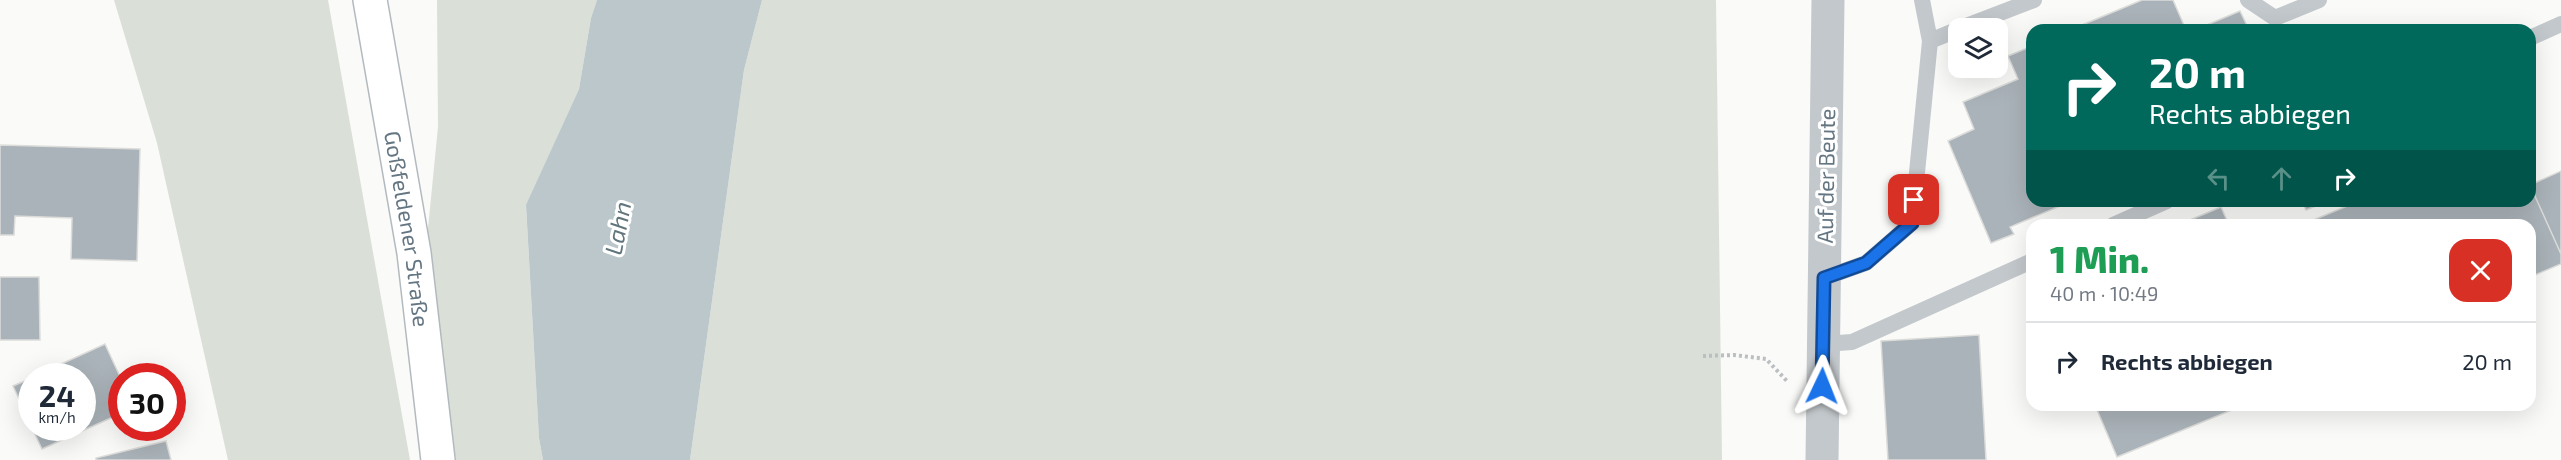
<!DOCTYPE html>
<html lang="de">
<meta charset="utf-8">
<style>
:root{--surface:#fff;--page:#f2f2f3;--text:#1f2937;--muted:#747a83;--line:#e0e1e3}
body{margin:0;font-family:"Exo 2",sans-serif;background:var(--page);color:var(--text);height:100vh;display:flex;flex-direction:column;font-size:22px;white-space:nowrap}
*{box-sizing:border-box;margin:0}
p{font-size:20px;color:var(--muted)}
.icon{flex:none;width:33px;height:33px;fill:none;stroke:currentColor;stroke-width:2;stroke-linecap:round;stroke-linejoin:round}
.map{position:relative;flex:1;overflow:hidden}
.panel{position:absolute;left:2026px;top:219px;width:510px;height:192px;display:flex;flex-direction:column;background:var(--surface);border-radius:18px;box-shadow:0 6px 24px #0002}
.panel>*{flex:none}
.guide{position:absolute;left:2026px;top:24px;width:510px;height:183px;border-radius:18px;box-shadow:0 6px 24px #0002;background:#00695c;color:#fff;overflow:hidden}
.fabs{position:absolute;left:1948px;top:18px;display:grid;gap:12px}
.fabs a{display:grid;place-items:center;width:60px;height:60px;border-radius:12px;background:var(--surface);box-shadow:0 6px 24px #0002;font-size:30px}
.speed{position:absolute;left:18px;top:363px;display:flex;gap:12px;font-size:30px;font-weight:700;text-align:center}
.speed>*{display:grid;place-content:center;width:78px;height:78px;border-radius:50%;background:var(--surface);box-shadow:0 6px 24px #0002;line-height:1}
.speed small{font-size:15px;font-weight:400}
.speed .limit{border:9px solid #d22;background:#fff;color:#111}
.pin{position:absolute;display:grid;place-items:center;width:51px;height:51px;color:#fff;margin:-26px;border-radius:12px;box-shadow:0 3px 9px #0006}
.me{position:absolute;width:66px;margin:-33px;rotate:2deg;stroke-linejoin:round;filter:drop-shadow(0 0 4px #0008)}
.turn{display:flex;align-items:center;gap:21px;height:126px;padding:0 24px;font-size:27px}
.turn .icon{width:78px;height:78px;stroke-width:2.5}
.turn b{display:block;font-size:42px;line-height:51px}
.lanes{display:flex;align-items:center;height:57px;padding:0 24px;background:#0003;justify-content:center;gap:30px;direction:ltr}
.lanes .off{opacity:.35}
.round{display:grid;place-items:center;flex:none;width:63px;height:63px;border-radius:18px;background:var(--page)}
.head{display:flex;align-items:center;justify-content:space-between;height:102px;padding:0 24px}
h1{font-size:36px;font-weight:800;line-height:45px;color:#1e9e55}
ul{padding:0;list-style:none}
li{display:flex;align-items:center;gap:18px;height:78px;padding:0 24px;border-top:2px solid var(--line)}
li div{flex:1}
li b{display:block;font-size:22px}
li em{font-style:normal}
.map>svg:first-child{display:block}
.green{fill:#dadfd7}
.water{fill:#bbc7cb}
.building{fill:#aab3b9;stroke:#dcdcda;stroke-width:1.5}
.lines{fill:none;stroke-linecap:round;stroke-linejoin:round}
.secondary-casing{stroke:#b3babf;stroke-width:36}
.path{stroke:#bbbfc2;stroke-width:4;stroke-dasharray:3 3;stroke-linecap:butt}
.lane{stroke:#c3c8cc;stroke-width:16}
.street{stroke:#c3c8cc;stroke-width:33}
.secondary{stroke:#fff;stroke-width:33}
.route-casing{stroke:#114b97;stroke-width:15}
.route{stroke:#1a73e8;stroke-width:10}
.labels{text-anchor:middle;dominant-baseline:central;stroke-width:6;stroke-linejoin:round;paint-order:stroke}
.street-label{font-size:22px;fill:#657683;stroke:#fff}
.water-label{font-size:24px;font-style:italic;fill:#60757c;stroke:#fff}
</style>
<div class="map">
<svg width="2561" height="460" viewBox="0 0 2561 460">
<rect width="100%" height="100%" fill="#fafaf8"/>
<path class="green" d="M114 0H328L410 460H228L157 143Z
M437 0H597L591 18 579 89 526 206 539 438 543 460H456L433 342 425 259 438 127Z
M762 0H1716L1722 460H690L744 70Z"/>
<path class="water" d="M597 0H762L744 70 690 460H543L539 438 526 205 579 89 591 18Z"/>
<path class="building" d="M2142 0H2173L2186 30H2070Z
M2240 11 2249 30H2195Z
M2032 46V201H2072L2010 227 2014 234 1991 243 1948 141 1974 129 1963 102 2018 79 2008 56Z
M0 145 140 149 137 261 71 259 72 218 15 216 14 235H0Z
M2561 171V254L2530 185Z
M2530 185 2561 254V264L2530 277V225L2304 224 2359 201H2530Z
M2302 201H2328L2306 210Z
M2221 207 2229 225H2178Z
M0 277H39L40 340H0Z
M1979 335 1986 460H1888L1881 341Z
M105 344 122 381V413L42 449 32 428H82V376H35Z
M32 378V427L13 386Z
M2095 405H2244L2117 457Z
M166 441 171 460H96V458Z"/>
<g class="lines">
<defs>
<g id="secondary">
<path id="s1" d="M370 0 414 253 438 460"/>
</g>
</defs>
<use href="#secondary" class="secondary-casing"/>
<path class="path" d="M1703 356 1734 355 1766 359 1787 381"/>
<path class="lane" d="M2248 0 2275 18 2319 0
M1961 28 2034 0
M2530 38 2561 24
M1930 41 1959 29
M2113 225 2167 201
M1824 278 1866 263 1912 223 1930 41 1922 0
M1824 344 1852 342 2032 261"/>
<path class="street" d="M1822 460 1828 0"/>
<use href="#secondary" class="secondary"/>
</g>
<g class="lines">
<defs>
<path id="route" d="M1822 386 1824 278 1866 263 1912 223 1914 200"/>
</defs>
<use href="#route" class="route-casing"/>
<use href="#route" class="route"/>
</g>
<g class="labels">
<g class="street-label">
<text transform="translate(1825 176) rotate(-89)">Auf der Beute</text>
<text stroke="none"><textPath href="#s1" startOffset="232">Goßfeldener Straße</textPath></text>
</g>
<g class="water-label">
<text transform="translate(617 228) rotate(-79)">Lahn</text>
</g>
</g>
</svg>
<div class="fabs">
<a><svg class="icon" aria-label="layers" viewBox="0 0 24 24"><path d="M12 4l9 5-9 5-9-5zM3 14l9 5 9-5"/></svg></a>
</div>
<div class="speed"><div>24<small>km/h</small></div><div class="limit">30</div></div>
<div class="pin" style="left:1914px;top:200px;background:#d93025"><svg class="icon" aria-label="arrive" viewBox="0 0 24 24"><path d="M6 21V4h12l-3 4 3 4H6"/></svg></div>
<svg class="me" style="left:1822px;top:386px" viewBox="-20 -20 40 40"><path d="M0-17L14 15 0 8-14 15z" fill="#1a73e8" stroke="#fff" stroke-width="4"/></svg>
<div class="guide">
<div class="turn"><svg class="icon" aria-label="right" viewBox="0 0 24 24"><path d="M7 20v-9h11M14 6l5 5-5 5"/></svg><div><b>20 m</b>Rechts abbiegen</div></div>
<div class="lanes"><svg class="icon off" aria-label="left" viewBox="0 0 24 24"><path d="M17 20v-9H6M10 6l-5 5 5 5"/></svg><svg class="icon off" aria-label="ahead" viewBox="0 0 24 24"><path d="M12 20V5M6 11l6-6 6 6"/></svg><svg class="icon" aria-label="right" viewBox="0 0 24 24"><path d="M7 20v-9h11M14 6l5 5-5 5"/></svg></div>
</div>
<section class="panel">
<div class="head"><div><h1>1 Min.</h1><p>40 m · 10:49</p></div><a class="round" style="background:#d93025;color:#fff"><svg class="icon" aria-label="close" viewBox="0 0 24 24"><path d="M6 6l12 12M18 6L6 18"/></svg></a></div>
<ul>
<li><svg class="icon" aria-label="right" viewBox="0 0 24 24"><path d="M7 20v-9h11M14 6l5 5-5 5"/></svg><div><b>Rechts abbiegen</b></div><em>20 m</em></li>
</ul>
</section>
</div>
